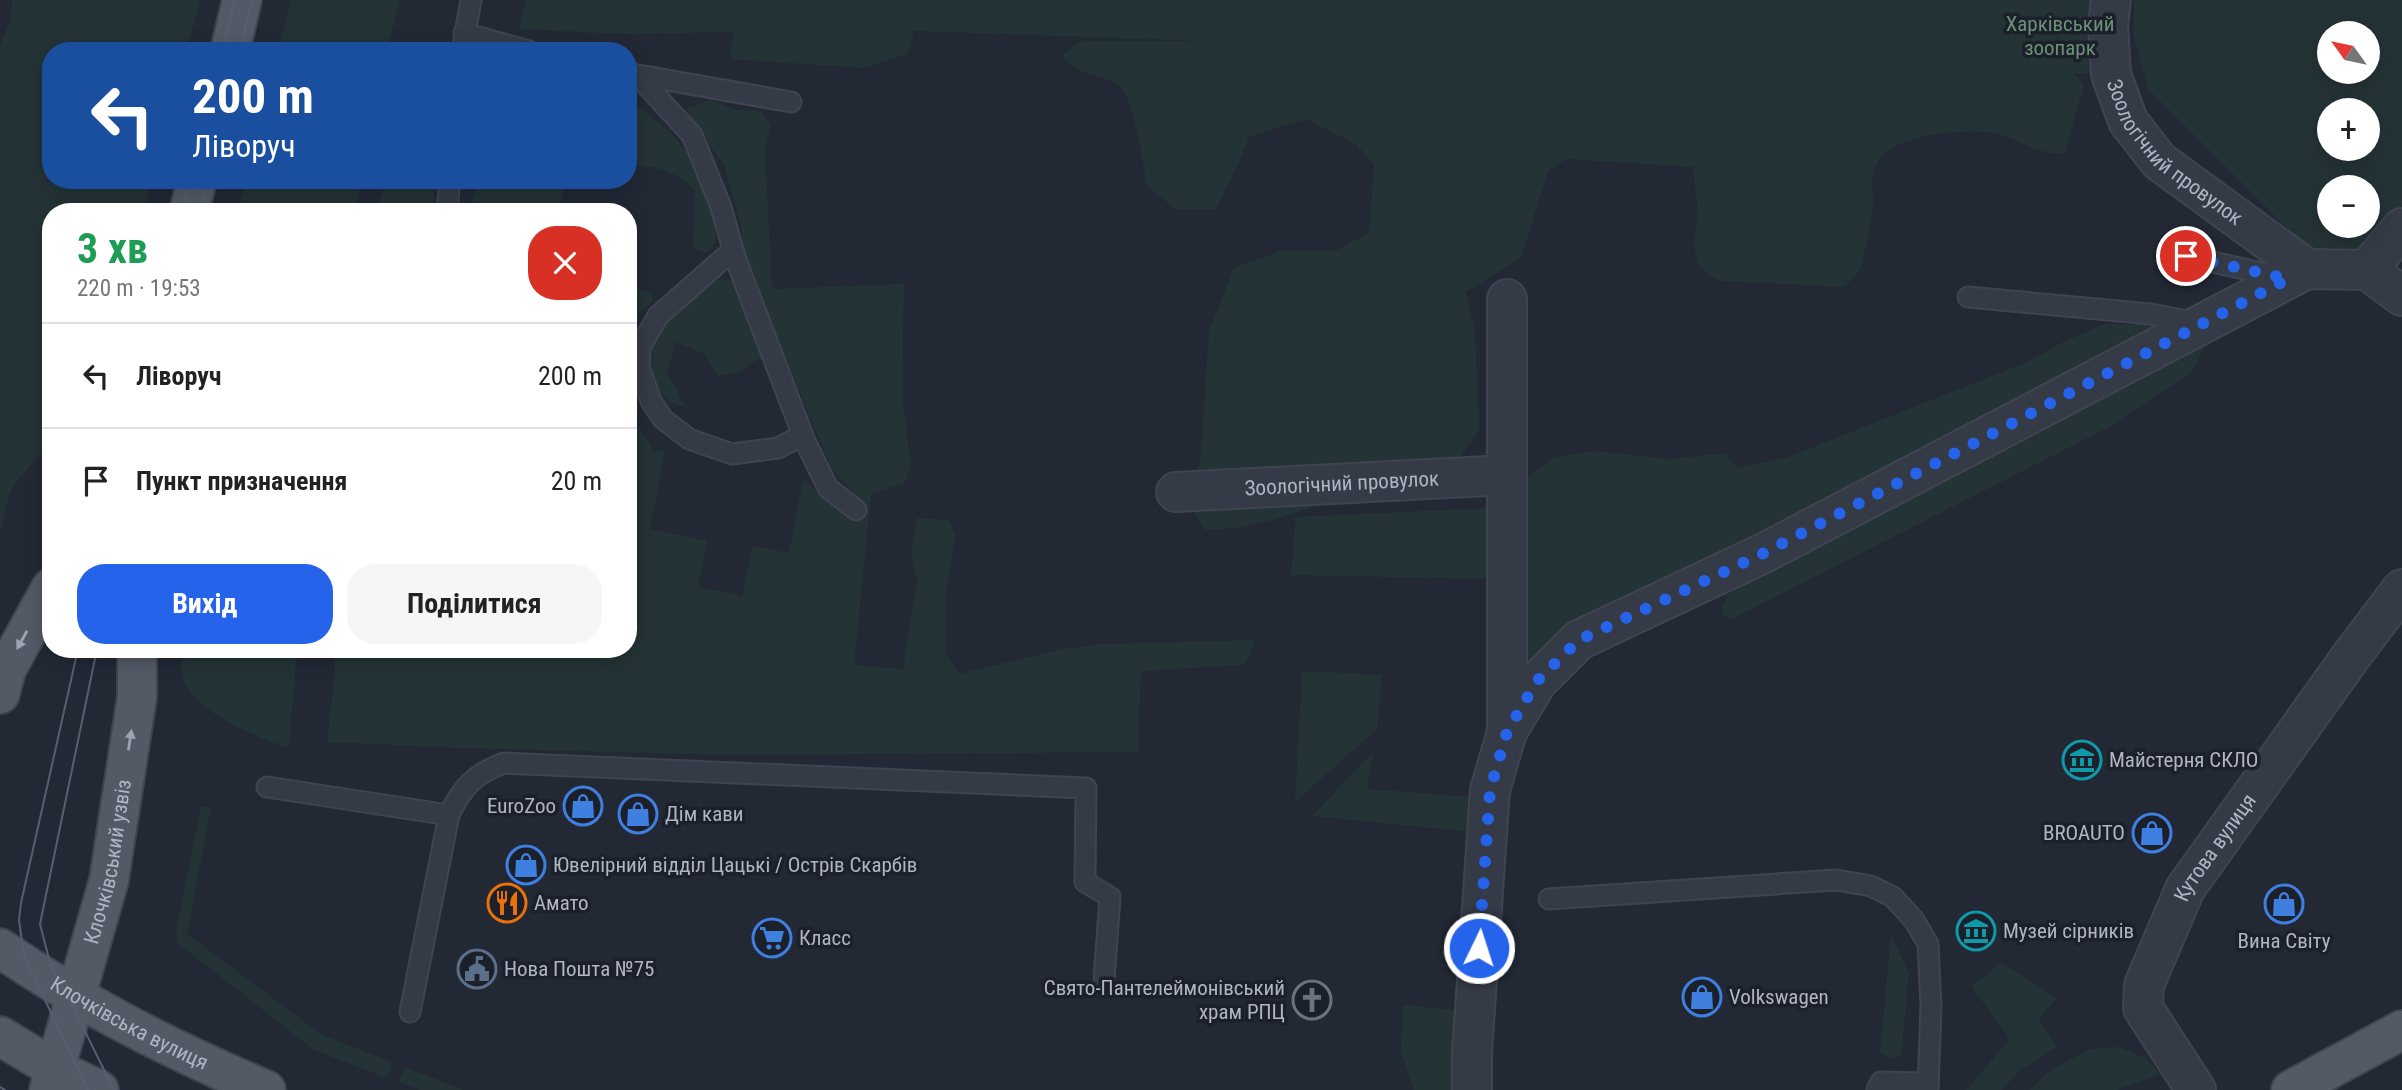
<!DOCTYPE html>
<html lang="uk">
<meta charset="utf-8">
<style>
:root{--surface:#fff;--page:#f6f6f6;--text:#222;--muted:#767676;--line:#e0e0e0;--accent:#2563eb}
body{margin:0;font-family:"Roboto Condensed",sans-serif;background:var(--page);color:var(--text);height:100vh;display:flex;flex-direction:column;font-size:26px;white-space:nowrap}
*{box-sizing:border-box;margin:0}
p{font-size:23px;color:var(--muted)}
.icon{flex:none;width:38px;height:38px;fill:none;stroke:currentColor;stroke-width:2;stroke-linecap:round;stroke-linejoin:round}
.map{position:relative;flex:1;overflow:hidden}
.drawer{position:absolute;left:42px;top:203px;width:595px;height:455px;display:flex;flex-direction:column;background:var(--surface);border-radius:28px;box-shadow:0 4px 18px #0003}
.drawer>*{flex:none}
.guide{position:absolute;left:42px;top:42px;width:595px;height:147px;border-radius:28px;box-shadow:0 4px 18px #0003;background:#1a4fa0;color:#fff;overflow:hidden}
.needle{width:46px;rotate:303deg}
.buttons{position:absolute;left:2317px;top:21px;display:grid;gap:14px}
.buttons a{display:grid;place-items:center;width:63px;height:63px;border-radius:50%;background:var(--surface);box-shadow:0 4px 18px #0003;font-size:35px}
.pin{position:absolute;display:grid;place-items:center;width:60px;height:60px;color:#fff;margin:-30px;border:4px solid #fff;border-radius:50%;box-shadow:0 2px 7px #0007}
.me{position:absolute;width:77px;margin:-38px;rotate:4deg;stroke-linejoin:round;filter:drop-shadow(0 0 5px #0008)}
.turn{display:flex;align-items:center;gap:24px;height:147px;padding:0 35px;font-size:32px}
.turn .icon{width:91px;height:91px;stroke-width:2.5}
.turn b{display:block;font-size:49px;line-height:60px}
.round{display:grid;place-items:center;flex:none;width:74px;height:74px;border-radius:28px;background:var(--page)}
.headline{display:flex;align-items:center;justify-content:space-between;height:119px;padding:0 35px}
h1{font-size:42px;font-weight:700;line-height:52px;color:#1e9e55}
.cta{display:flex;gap:14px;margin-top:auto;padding:14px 35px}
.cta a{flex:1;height:80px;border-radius:28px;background:var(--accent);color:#fff;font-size:28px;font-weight:700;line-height:80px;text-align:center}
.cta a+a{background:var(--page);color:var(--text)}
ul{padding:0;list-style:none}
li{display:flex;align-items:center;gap:21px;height:105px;padding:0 35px;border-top:2px solid var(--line)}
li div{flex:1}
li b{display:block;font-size:26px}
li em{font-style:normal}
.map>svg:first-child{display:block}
.green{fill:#243336;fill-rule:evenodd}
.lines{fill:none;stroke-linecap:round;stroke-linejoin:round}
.service-casing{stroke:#3f4450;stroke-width:23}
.minor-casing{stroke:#3f4450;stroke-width:42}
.primary-casing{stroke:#3f4450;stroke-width:42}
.service{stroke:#353b46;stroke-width:19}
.minor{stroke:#353b46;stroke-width:38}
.primary{stroke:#535a66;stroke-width:38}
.tram{stroke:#585e6d;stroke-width:2}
.oneway{fill:#9da3b0}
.route{stroke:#2563eb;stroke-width:12;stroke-dasharray:0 21.6}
.labels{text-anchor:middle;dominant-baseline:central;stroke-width:7;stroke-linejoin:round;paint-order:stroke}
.park-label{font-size:21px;fill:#6a9176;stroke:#1b202b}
.street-label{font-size:21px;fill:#b0b5c3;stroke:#1b202b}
.poi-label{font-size:21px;fill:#b0b5c3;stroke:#1b202b;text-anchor:start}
</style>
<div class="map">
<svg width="2402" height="1090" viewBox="0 0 2402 1090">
<rect width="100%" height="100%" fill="#222935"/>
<path class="green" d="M12 0H200L186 51H51V180H152L143 212H51V442L16 482 9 495 0 534V46L11 18Z
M291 0H399L387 51H278Z
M526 0H2101L2099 74 2072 73 2084 84 2065 153C2039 157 2019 138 1994 133 1964 128 1887 134 1876 166 1870 184 1873 185 1873 203 1873 212 1863 264 1859 271 1856 277 1849 282 1844 287L1723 281 1710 276 1700 267 1694 247 1698 211 1693 167 1566 159 1548 171 1521 258 1466 292 1475 333 1479 430 1458 461 1272 520 1237 528 1205 530 1192 509 1201 452 1209 331 1234 268 1280 251 1337 250 1369 233 1374 165 1356 144 1306 119 1249 137 1238 164 1216 209H1175L1146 185C1145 165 1133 97 1119 86 1111 78 1094 77 1083 72 1075 68 1068 61 1061 56L1081 41H1204L914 31 908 54 865 68 730 59 733 32 621 34 519 29Z
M2134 0H2402V229C2385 238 2350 261 2330 258 2318 257 2306 245 2297 238L2148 89 2134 37ZM2329 33H2368V72H2329ZM2329 110H2368V149H2329ZM2329 187H2368V226H2329Z
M628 98 670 132 696 163 716 219V242L706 253 692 247 695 222V190C672 170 659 166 628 165Z
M711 100 734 109 762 112 770 125 765 153 772 289 904 284 902 397 911 465 905 483 871 493 854 665 903 669 917 582 911 554 917 518 948 520 955 534 945 600V652L959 674 1063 649 1102 644 1255 640 1249 657 1243 665 1141 671 1138 752 733 755 461 748 327 742 335 671 334 649H628V413L651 444 653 451H665L650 529 707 541 698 587 742 596 753 546 789 553 803 479 829 503 860 516 861 501 832 469 789 367 758 359 739 372 718 376 705 354 676 342 667 372 685 406C662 407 646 375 650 354 655 333 693 287 714 281 720 279 729 280 735 279L745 262 742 229 724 165 690 118 687 108Z
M246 180H361L355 212H238Z
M384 180H436L432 212H378Z
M476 180H565L559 212H471Z
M628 284 653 294 652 303 634 316 628 314Z
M2105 324 2170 325 2205 346 2192 372 2109 427 1730 620 1723 615 1721 608 1729 594 1760 572 1528 672 1516 651 1526 479 1554 457 1594 451 1670 459 1725 453 1738 468 1788 457 2027 362 2065 341Z
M1489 508 1492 579 1291 575 1296 517Z
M182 649H297L289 748C260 739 201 714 187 687 181 675 181 662 182 649Z
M1302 671 1382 675 1377 729 1295 802Z
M1373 752 1367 789 1471 797 1472 832 1312 816Z
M201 807H211L187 934 322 1035 392 1062 387 1078 314 1050 179 944 176 933Z
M1891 934 1909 973 1901 1056 1890 1059 1880 1053Z
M2002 963 2057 998 2039 1019 2058 1047 2021 1069 2002 1090H1966L2010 1039 1971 986Z
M1403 1005 1467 1011 1462 1090H1414L1401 1052Z
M2120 1047 2147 1059 2160 1074 2117 1090H2030L2051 1070 2090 1049Z
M405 1067 464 1090H422L399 1082Z"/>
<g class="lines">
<defs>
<path id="service" d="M464 33 529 51
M462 51 471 0
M633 74 791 102
M637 75 692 135 721 207 736 260 805 441 828 488 856 510
M447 212 450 180
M733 250 658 316 640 347 639 367 651 401 663 419 689 439 732 454 778 448 803 435
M2186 256 2284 278
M1968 297 2151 314 2197 323
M267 787 449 815
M1549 899 1836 880 1871 886 1893 897 1914 920 1928 944 1931 1006 1928 1090
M410 1012 449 815C462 787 476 773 504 763L1086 788 1085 882 1110 897 1104 980
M1877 1090 1881 1082 1928 1083"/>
<g id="minor">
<path id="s1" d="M2111 0 2108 25 2111 74 2128 121 2159 161 2307 269"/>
<path d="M2367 270 2402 296"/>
<path id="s2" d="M1176 492 1507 475"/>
<path d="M1507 730V299"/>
<path d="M1472 1090V1053L1490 790 1507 732 1537 682 1579 640 1762 554 2307 269 2367 270 2402 228"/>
<path id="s3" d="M2196 1090 2143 1008 2144 985 2185 889 2352 655 2402 589"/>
</g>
<g id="primary">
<path d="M230 51 242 0"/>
<path d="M189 212 197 180"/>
<path d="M0 694 6 670 51 588"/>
<path id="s4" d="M0 948C83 1005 173 1051 266 1090"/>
<path d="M0 1036 55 1069 99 1090"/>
<path id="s5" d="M49 1090 109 880 137 697V649"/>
<path d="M2291 1090 2402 1030"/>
</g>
</defs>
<use href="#service" class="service-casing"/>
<use href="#minor" class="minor-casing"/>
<use href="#primary" class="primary-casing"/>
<use href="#service" class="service"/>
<use href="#minor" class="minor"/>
<use href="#primary" class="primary"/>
<path class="tram" d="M222 51 235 0
M240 51 252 0
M182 212 190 180
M199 212 207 180
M78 649 21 903 19 920 24 956 88 1090
M97 649 40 924 51 967 65 991 114 1090
M0 1087 5 1090"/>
</g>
<defs><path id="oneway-solid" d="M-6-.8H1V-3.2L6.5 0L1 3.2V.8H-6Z" transform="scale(1.75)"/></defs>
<g class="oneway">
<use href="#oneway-solid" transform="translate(22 640) rotate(119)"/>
<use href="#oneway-solid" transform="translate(130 740) rotate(-81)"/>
</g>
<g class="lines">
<path class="route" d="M1479 948 1490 790 1507 732 1537 681 1579 640 1762 554 2288 279 2186 256"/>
</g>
<defs>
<symbol id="museum-ring" viewBox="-11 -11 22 22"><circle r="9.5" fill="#1b202b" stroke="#0f9aa8" stroke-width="1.5"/><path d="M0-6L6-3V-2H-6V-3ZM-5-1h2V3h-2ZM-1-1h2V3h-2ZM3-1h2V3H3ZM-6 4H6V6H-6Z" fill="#0f9aa8"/></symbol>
<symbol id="shop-ring" viewBox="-11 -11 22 22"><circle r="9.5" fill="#1b202b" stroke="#3f7fe0" stroke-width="1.5"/><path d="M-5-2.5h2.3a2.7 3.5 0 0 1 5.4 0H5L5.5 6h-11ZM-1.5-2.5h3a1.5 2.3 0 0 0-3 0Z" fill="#3f7fe0"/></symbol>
<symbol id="restaurant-ring" viewBox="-11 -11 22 22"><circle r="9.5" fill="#1b202b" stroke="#e8710a" stroke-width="1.5"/><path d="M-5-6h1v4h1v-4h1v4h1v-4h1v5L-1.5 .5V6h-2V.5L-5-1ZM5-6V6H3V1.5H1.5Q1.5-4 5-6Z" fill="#e8710a"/></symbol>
<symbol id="supermarket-ring" viewBox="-11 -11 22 22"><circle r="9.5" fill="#1b202b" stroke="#3f7fe0" stroke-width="1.5"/><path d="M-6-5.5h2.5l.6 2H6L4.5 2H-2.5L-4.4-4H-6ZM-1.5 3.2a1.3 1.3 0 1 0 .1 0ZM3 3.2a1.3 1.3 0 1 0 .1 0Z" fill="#3f7fe0"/></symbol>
<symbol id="civic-ring" viewBox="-11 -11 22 22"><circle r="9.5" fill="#1b202b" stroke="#5c6f8a" stroke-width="1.5"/><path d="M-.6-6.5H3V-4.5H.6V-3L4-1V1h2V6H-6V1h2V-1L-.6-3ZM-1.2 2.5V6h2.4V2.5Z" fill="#5c6f8a"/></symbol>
<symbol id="church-ring" viewBox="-11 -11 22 22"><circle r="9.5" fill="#1b202b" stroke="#6b7280" stroke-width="1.5"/><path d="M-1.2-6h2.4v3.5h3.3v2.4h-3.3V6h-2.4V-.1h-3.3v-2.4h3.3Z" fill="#6b7280"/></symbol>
</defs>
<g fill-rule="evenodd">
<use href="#museum-ring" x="2060" y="738" width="44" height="44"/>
<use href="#shop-ring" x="561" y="784" width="44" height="44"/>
<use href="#shop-ring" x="616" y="792" width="44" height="44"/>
<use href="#shop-ring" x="2130" y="811" width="44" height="44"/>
<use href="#shop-ring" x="504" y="843" width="44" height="44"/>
<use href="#restaurant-ring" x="485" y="881" width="44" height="44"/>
<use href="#shop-ring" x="2262" y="882" width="44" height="44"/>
<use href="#museum-ring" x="1954" y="909" width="44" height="44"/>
<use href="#supermarket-ring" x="750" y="916" width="44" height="44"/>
<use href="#civic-ring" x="455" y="947" width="44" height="44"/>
<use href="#shop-ring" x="1680" y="975" width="44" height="44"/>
<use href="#church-ring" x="1290" y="978" width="44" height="44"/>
</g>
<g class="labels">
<g class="park-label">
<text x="2060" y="24">Харківський<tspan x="2060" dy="24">зоопарк</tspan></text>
</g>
<g class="street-label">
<text stroke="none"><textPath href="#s1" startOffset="178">Зоологічний провулок</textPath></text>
<text stroke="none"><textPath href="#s2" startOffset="166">Зоологічний провулок</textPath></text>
<text stroke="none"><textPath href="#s3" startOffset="276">Кутова вулиця</textPath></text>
<text stroke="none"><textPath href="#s5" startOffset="236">Клочківський узвіз</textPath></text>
<text stroke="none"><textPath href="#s4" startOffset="150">Клочківська вулиця</textPath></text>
</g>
<g class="poi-label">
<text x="2109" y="760">Майстерня СКЛО</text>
<text x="556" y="806" text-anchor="end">EuroZoo</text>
<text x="665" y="814">Дім кави</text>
<text x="2125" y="833" text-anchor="end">BROAUTO</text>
<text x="553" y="865">Ювелірний відділ Цацькі / Острів Скарбів</text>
<text x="534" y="903">Амато</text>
<text x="2003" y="931">Музей сірників</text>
<text x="799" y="938">Класс</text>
<text x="2284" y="941" text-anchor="middle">Вина Світу</text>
<text x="504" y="969">Нова Пошта №75</text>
<text x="1285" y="988" text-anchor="end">Свято-Пантелеймонівський<tspan x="1285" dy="24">храм РПЦ</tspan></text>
<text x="1729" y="997">Volkswagen</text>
</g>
</g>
</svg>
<div class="buttons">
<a><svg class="needle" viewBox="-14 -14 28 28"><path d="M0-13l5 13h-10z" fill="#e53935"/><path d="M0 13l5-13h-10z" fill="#767676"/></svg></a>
<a>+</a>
<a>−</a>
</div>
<div class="pin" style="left:2186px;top:256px;background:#d93025"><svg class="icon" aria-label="arrive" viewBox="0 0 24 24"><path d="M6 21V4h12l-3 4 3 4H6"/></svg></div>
<svg class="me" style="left:1479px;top:948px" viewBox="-20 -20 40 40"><circle r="17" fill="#2563eb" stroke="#fff" stroke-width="3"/><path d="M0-11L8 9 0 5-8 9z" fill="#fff"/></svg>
<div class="guide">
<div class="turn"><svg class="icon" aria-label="left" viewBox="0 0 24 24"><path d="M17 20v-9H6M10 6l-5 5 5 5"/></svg><div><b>200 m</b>Ліворуч</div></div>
</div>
<section class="drawer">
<div class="headline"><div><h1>3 хв</h1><p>220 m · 19:53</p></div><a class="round" style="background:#d93025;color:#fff"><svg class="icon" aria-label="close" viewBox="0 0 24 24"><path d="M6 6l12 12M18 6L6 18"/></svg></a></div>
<ul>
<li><svg class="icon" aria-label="left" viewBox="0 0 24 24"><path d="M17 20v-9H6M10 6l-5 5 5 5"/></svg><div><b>Ліворуч</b></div><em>200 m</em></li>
<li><svg class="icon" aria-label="arrive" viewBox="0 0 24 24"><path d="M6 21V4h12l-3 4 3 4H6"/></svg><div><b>Пункт призначення</b></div><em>20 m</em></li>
</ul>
<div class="cta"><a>Вихід</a><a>Поділитися</a></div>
</section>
</div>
